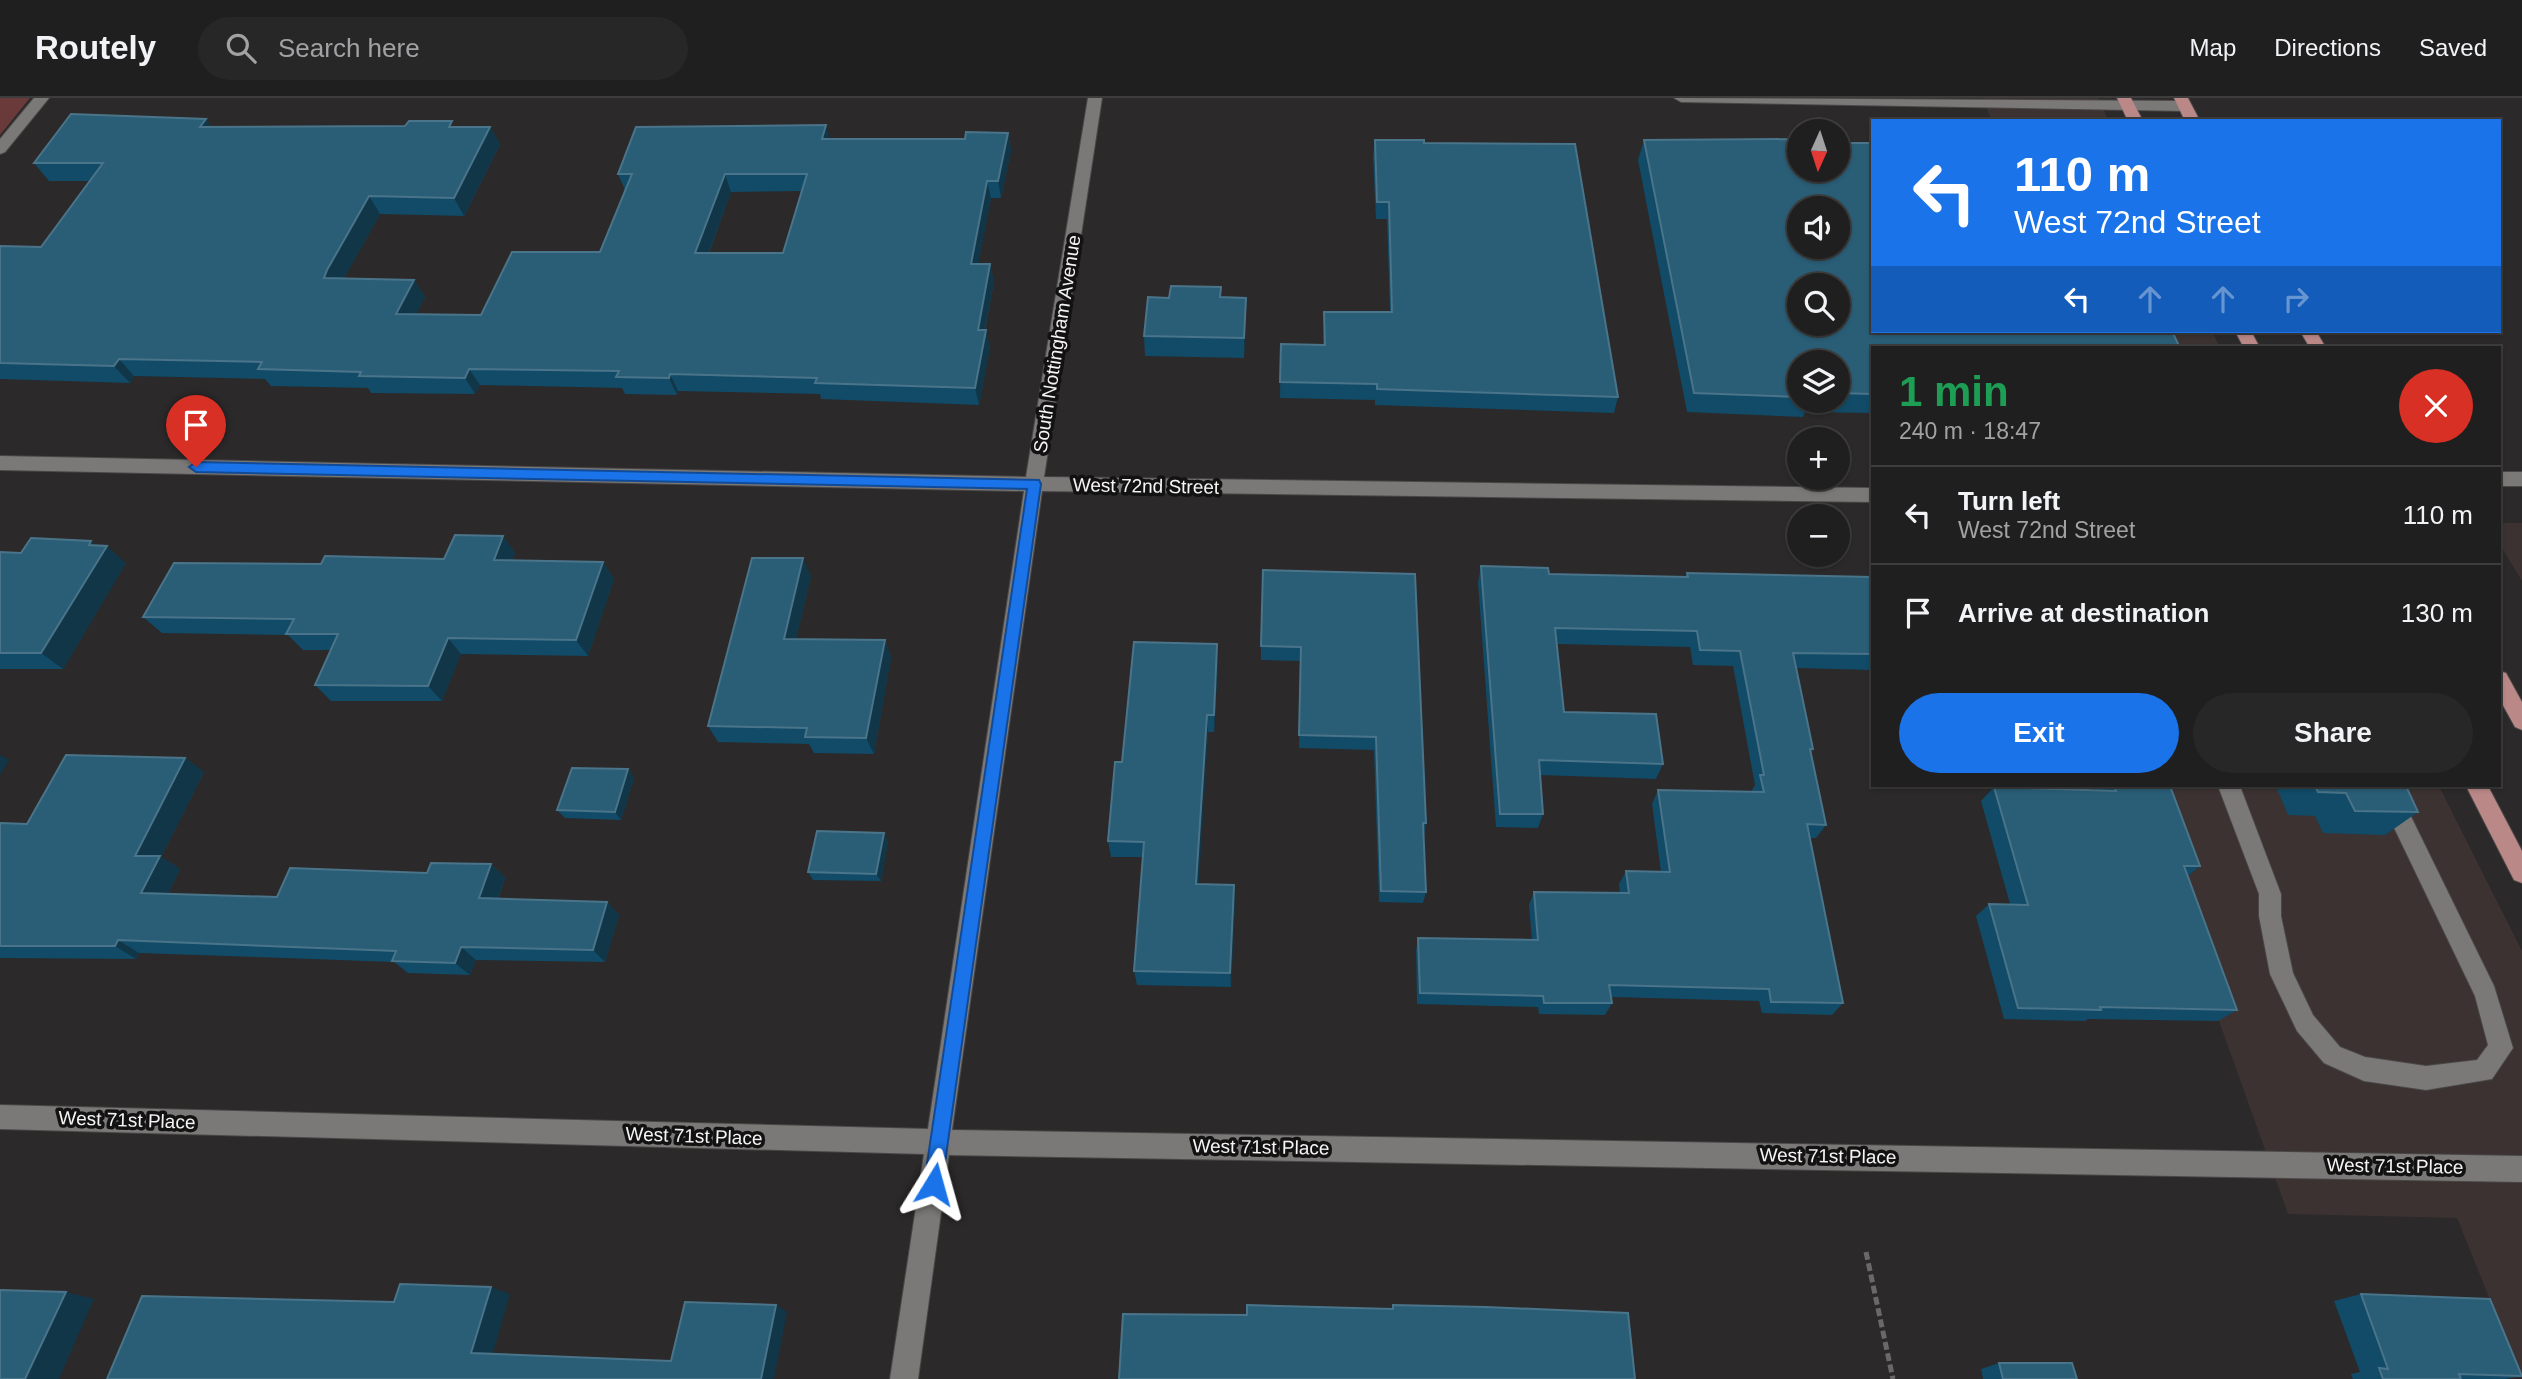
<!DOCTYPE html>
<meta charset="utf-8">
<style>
:root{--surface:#201f1f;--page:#282728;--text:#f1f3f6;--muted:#a2a2a4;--line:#3d3d3d;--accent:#1a73e8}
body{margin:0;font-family:Helvetica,sans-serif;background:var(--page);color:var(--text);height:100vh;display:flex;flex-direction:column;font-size:26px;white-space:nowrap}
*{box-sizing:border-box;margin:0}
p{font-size:23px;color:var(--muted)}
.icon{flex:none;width:38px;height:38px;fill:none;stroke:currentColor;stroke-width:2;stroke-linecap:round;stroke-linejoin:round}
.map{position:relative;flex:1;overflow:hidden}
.panel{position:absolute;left:1871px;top:248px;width:630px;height:441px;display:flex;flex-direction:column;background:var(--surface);border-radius:0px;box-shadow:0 2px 5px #0004,0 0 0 2px var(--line)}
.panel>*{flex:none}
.banner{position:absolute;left:1871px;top:21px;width:630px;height:214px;border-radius:0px;box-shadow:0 2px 5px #0004,0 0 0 2px var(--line);background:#1a73e8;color:#fff;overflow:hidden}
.needle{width:46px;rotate:183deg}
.fabs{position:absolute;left:1787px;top:21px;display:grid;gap:14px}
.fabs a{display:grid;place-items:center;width:63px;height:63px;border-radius:50%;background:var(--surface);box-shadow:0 2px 5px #0004,0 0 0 2px var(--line);font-size:35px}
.pin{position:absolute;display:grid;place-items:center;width:60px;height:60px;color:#fff;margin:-72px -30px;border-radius:50% 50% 50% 0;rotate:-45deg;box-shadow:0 0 7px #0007}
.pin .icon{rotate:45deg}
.me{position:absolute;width:77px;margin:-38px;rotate:8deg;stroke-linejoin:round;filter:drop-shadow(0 0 5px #0008)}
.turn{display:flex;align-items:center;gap:24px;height:147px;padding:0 28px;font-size:32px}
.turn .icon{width:91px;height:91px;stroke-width:2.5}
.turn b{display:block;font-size:49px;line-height:60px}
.lanes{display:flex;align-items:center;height:66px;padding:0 28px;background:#0003;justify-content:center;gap:35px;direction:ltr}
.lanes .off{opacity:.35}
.round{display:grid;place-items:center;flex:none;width:74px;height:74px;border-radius:37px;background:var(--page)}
.head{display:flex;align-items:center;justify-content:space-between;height:119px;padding:0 28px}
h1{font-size:42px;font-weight:600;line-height:52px;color:#1e9e55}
.button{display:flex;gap:14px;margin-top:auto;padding:14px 28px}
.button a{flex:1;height:80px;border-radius:42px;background:var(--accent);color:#fff;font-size:28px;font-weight:600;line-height:80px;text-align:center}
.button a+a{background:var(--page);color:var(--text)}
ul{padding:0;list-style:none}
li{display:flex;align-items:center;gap:21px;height:98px;padding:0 28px;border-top:2px solid var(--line)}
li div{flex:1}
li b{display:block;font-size:26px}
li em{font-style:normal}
header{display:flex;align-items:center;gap:42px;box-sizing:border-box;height:98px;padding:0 35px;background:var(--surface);border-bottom:2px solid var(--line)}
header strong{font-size:33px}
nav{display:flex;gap:38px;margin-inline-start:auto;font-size:24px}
.search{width:490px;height:63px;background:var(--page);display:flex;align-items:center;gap:18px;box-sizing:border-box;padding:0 24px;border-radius:38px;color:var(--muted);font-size:26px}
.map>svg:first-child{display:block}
.built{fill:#3b3231}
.green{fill:#6a393a}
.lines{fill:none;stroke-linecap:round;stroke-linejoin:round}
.lane-casing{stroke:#4a4747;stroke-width:2}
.street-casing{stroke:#4a4747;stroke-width:2}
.primary-casing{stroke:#4a4747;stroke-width:2}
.path{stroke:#6a6868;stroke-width:5;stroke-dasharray:8 3.5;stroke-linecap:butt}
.lane{fill:#7b7878;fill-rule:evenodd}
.street{fill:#7b7878;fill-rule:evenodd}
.primary{fill:#b98887;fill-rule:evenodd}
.wall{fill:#114b67;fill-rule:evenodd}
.shaded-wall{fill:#113648}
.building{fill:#2a5d76;stroke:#4a7489;stroke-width:2;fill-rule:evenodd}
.route{fill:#1a73e8;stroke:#114b97;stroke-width:2}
.labels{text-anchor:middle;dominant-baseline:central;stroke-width:7;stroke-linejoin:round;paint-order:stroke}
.street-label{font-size:19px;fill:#f5f3f3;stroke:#131212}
</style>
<header>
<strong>Routely</strong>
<div class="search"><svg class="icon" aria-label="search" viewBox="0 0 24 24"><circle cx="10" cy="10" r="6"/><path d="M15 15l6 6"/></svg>Search here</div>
<nav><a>Map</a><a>Directions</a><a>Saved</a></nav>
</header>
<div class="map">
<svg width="2522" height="1281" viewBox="0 0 2522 1281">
<rect width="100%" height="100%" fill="#2b2929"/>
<path class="built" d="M1982 0H2098L2109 23H1992Z
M2083 233H2212L2220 250H2091Z
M2499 425H2522V483L2499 445Z
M2135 688H2439L2522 853V1281L2457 1120 2288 1116Z"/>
<path class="green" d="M0 0H30L0 37Z"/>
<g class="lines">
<defs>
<path id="lane" d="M2218 688H2240L2281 796V818L2293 875 2313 917 2340 949 2365 959 2426 968 2477 962 2488 947 2475 898 2374 688H2396L2494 888 2513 950 2492 981 2426 992 2364 983 2324 965 2297 933 2270 876 2259 818V796Z"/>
<path id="street" d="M34 0H49L5 54 0 56V41Z
M1088 0H1102L1044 379 1872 390V404L1042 393 952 1032 2522 1058V1084L949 1057 918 1281H890L924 1056 0 1031V1007L928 1031 1024 393 0 372V358L1026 379Z
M1674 0 2185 3 2192 8 2185 13 1681 4Z
M2499 374H2522V388H2499Z"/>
<path id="primary" d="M2117 0H2131L2143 23H2128Z
M2174 0H2188L2200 23H2185Z
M2235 233H2251L2260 250H2244Z
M2300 233H2316L2326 250H2310Z
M2499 573 2506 575 2522 604V632L2515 629 2499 600Z
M2466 688H2488L2522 753V785L2514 782Z"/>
</defs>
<use href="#lane" class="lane-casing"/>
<use href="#street" class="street-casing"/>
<use href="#primary" class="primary-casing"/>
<path class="path" d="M1866 1154 1893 1281"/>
<use href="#lane" class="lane"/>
<use href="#street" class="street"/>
<use href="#primary" class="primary"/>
</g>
<path class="wall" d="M206 21 211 29H490L500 46 464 118 380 116 344 180 414 182 425 199 416 216 481 217 600 154 625 92 618 76 830 41H965L1008 35 1011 52 1001 100H991L978 166H990L994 183 985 232 990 249 979 307 821 301 820 296 678 293 677 297 625 296 622 290 480 287 475 296 371 295 368 290 271 288 265 281 134 278 130 285 0 281V148L41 149 90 83H49L34 65ZM801 93 783 155H709L731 94Z
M1375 42 1424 45 1618 299 1614 315 1375 307V302L1280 300 1281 246 1323 247 1324 214H1390L1387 121H1376L1373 58Z
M1644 42 1872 250V315L1805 314 1803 319 1687 314 1638 62ZM1799 264H1838V303H1799Z
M1221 189V199L1246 220 1244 260 1145 258 1144 238 1169 200Z
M503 438 515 455 512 463 603 464 614 481 588 558 461 556 442 603H331L315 587 331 552H303L288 537 162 535 143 519 321 466 444 461Z
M96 447 126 465 63 571H0V454L21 455Z
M1481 468 1549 476 1685 479 1687 475 1872 479V572L1796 570 1813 651 1811 656 1826 727 1816 740H1809L1843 905 1832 917 1762 915 1759 903 1611 899 1612 905 1605 917 1539 916 1538 909 1417 906 1416 852 1418 840 1532 842 1529 807 1534 794 1620 795 1619 786 1626 773 1661 774 1652 706 1658 692 1752 693V692L1755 687 1733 568 1693 567 1690 549 1557 546 1564 614 1663 666 1656 681 1540 677 1543 716 1538 730 1496 729 1478 485Z
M1415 476 1426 725 1424 737 1426 794 1423 805 1379 804 1374 652 1299 650 1300 563 1261 562V548Z
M811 478 796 541 885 542 891 559 874 656 814 655 809 646 718 644 708 628Z
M1217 546 1218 564 1214 634H1208L1198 786 1235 802 1231 889 1137 887 1134 873 1143 759H1111L1108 743 1122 664Z
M185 660 204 674 161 759 180 771 168 796 277 799 427 775 491 766 505 780 498 801 607 804 619 817 605 864 476 862 470 877 408 875 394 864 312 861 139 855 136 861 0 860V725L27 726Z
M628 671 634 680 621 722 565 720 557 712Z
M2095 688H2170L2200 768 2188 778 2237 912 2218 923 2088 921 2085 923 2004 921 1976 818 1989 806H2010L1981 703 1994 689 2096 692Z
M2276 688H2406L2418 714 2385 737 2323 735 2315 718 2288 717Z
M888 743 881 783 813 782 808 774Z
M2361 1196 2522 1278 2505 1281H2353L2351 1276 2360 1274 2334 1203Z
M1999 1265 2077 1281H1983L1981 1271Z"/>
<path class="shaded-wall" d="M206 21 218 39 200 29Z
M826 27 831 44 822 41Z
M490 29 500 46 464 118 454 100Z
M1008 35 1011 52 1001 100 998 83Z
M725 76 731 94 702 172 695 155Z
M987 83 991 100 975 183 971 166Z
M369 98 380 116 339 189 324 180 327 172Z
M990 166 994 183 981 249 978 232Z
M414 182 425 199 408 233 396 216Z
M1246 200V220L1244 260V240Z
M986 232 990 249 979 307 975 290Z
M119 261 134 278 130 285 114 268Z
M469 271 480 287 475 296 465 280Z
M670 276 678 293 677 297 669 280Z
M503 438 515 455 506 479 494 462Z
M91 443 103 454 107 448 126 465 63 571 41 555Z
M803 460 811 478 792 558 784 541Z
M603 464 614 481 588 558 576 542Z
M448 540 461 556 442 603 428 588Z
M885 542 891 559 874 656 866 640Z
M1217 546 1218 564 1214 634V617Z
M1207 617 1208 634 1198 801 1196 786Z
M0 657 9 662 0 677Z
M185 660 204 674 161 759 180 771 162 808 141 795 135 758Z
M628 671 634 680 621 722 615 714Z
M884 735 888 743 881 783 876 776Z
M491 766 505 780 493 813 479 800Z
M1234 787 1235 802 1231 889 1230 875Z
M607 804 619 817 605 864 593 852Z
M118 842 139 855 136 861 115 848Z
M461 849 476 862 470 877 455 865Z
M491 1189 510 1196 491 1262 471 1255Z
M66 1194 94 1201 59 1281H25Z
M776 1207 787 1214 774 1281H761Z"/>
<path class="building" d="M71 16 206 21 200 29 405 28 409 23H452L449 29H490L454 100 369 98 327 172 324 180 414 182 396 216 481 217 512 154H600L632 76H618L636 29 826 27 822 41H965L966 34 1008 35 998 83H987L971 166H990L978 232H986L975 290 815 285 817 280 670 276 669 280 616 279 619 273 469 271 465 280 359 278 361 274 258 271 262 264 119 261 114 268 0 265V148L41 149 103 65H34ZM725 76H807L783 155H695Z
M1799 41V72H1838V41H1843L1845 45H1872V233H2172L2180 250H1872V296L1838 295V264H1799V299L1694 295 1644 42ZM1799 110H1838V149H1799ZM1799 187H1838V226H1799Z
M1375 42H1424V45L1575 46 1618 299 1377 291V286L1280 284 1281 246 1325 247 1324 214H1392L1389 104H1377Z
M1171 188 1221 189 1220 199 1246 200 1244 240 1144 238 1148 199 1169 200Z
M455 437 503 438 494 462 603 464 576 542 448 540 428 588 315 587 338 536H286L294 521 143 519 174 465 321 466 325 458 444 461Z
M31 440 91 443 89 447 107 448 41 555H0V454L21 455Z
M752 460H803L784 541 885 542 866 640 805 639 807 630 708 628Z
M1481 468 1548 470 1549 476 1688 479 1687 475 1872 479V556L1793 555 1813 651H1810L1826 727 1807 726 1843 905 1771 904 1769 891 1609 887 1612 905H1544L1543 898 1420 895 1418 840 1538 842 1534 794 1629 795 1626 773 1670 774 1658 692 1764 694 1760 677H1764L1740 553 1700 552 1697 533 1555 530 1564 614 1656 616 1663 666 1539 662 1543 716H1500Z
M1263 472 1415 476 1426 725H1423L1426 794 1381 793 1376 639 1299 637 1301 549 1261 548Z
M1134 544 1217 546 1214 617H1207L1196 786 1234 787 1230 875 1134 873 1144 744 1108 743 1115 664H1122Z
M66 657 185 660 135 758H160L141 795 277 799 290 770 427 775 431 765 491 766 479 800 607 804 593 852 461 849 455 865 392 863 396 853 293 849 118 842 115 848H0V725L27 726Z
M572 670 628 671 615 714 557 712Z
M2114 688H2170L2200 768H2184L2237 912 2100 909 2101 912 2018 910 1989 806 2028 807 1994 689 2116 693Z
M2315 688H2406L2418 714 2355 713 2346 695 2318 694Z
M817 733 884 735 876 776 808 774Z
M400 1186 491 1189 471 1255 671 1263 685 1204 776 1207 761 1281H107L142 1198 394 1204Z
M0 1192 66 1194 25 1281H0Z
M2361 1196 2490 1201 2522 1278 2459 1276 2461 1281H2383L2379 1270 2388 1271Z
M1247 1207 1393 1211V1207L1486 1209 1628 1215 1635 1281H1119L1123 1216 1247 1217Z
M1999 1265H2072L2077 1281H2003Z"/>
<path class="route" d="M196 364 1039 382 1041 386 941 1093 934 1096 927 1093 924 1086 1027 391 196 374 189 369Z"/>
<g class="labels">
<g class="street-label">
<text transform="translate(1057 246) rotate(-81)">South Nottingham Avenue</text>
<text transform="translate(1146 388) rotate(1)">West 72nd Street</text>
<text transform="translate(127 1022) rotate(2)">West 71st Place</text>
<text transform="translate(694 1038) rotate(2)">West 71st Place</text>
<text transform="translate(1261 1049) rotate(1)">West 71st Place</text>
<text transform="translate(1828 1058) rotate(1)">West 71st Place</text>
<text transform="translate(2395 1068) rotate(1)">West 71st Place</text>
</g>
</g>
</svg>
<div class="fabs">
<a><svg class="needle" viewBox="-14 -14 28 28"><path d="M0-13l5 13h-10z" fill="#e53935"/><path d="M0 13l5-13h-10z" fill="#a2a2a4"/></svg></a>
<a><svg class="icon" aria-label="sound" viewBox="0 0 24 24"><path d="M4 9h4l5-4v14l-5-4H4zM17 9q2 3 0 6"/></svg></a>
<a><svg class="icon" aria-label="search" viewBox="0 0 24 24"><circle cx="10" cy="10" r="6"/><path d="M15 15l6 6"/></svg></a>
<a><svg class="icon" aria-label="layers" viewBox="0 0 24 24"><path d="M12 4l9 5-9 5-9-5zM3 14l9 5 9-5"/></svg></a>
<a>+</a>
<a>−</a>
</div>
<div class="pin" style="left:196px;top:369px;background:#d93025"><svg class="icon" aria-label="arrive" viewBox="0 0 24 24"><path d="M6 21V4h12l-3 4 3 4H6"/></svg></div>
<svg class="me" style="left:934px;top:1086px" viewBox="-20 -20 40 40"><path d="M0-17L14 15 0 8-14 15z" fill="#1a73e8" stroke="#fff" stroke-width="4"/></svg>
<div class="banner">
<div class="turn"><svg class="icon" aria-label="left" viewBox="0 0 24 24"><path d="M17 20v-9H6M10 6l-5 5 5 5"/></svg><div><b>110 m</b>West 72nd Street</div></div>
<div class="lanes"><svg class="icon" aria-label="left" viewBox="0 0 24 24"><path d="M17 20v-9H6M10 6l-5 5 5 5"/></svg><svg class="icon off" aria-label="ahead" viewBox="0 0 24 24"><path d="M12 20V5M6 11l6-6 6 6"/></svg><svg class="icon off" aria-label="ahead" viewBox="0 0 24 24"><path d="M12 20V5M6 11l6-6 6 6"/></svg><svg class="icon off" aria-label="right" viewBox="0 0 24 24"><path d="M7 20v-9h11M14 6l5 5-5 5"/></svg></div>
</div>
<section class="panel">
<div class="head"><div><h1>1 min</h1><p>240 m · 18:47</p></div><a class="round" style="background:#d93025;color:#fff"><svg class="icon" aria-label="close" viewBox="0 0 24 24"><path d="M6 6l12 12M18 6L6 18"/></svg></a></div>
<ul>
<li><svg class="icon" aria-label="left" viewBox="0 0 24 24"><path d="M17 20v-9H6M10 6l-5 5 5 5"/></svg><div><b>Turn left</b><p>West 72nd Street</p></div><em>110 m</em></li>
<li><svg class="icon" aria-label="arrive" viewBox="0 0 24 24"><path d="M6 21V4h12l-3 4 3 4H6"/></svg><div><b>Arrive at destination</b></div><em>130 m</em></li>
</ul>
<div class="button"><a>Exit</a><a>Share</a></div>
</section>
</div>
